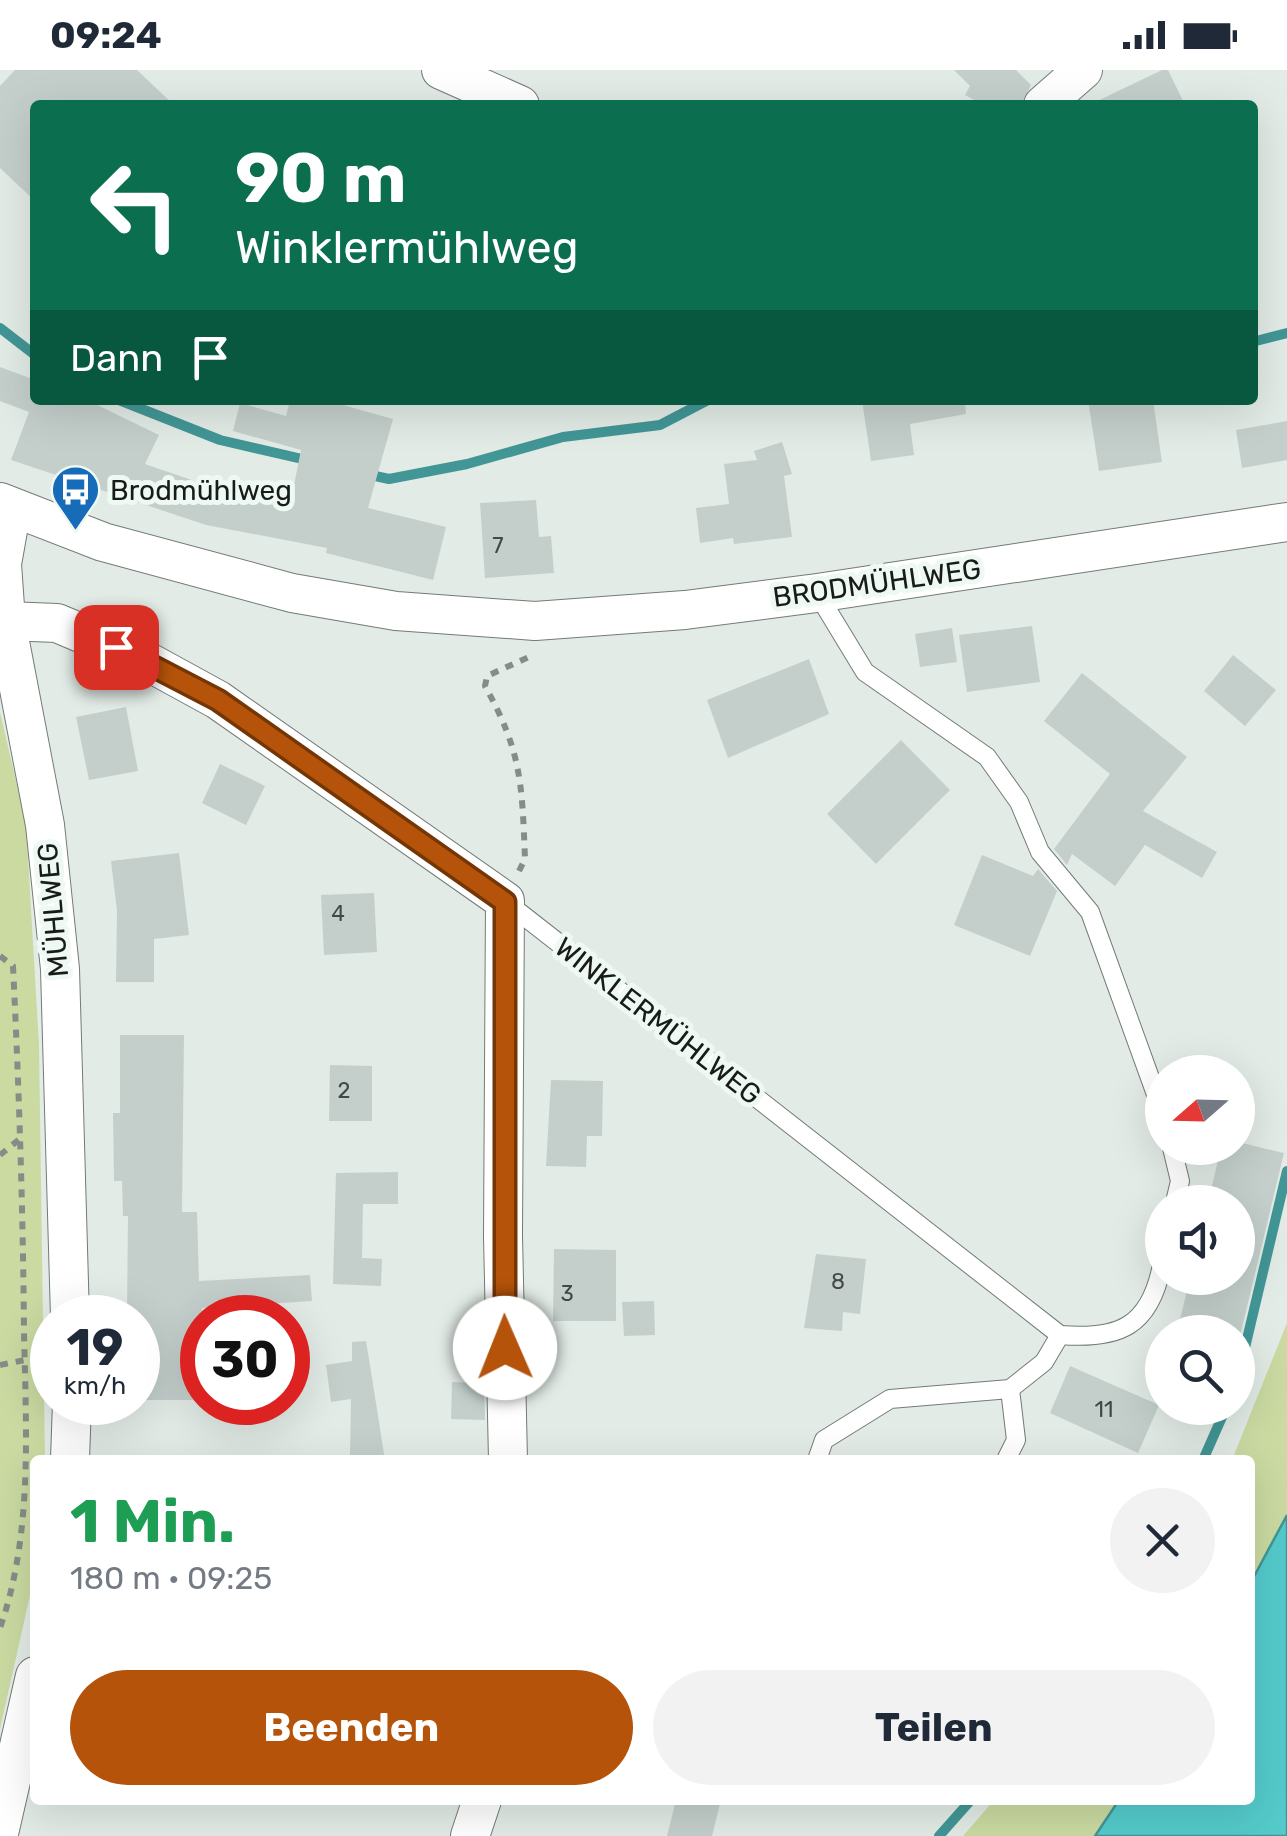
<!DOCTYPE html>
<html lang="de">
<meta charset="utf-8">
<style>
:root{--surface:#fff;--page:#f2f2f3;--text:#1f2937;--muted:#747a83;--accent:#b45309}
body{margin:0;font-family:Rubik,sans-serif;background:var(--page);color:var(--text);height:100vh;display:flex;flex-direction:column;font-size:38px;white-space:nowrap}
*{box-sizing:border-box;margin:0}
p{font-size:32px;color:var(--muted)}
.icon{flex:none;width:55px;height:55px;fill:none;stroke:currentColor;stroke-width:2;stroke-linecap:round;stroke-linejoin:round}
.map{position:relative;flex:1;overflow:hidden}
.details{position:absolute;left:30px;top:1385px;width:1225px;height:350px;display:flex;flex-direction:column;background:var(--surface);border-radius:10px;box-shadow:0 10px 40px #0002}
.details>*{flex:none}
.guide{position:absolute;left:30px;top:30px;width:1228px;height:305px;border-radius:10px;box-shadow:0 10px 40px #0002;background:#0b6e4f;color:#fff;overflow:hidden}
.needle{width:65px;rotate:250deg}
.tools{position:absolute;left:1145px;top:985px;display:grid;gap:20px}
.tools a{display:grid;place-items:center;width:110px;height:110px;border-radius:50%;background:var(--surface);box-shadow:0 10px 40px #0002;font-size:50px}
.speed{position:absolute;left:30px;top:1225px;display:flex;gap:20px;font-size:50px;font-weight:700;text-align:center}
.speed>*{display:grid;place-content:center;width:130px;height:130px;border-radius:50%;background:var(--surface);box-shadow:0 10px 40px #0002;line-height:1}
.speed small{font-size:25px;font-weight:400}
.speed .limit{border:15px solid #d22;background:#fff;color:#111}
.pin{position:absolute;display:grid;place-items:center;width:85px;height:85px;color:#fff;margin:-42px;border-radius:20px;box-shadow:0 5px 15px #0006}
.me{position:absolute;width:110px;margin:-55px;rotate:359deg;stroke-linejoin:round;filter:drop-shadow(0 0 8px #0008)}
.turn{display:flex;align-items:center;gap:35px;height:210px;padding:0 40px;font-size:45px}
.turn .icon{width:130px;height:130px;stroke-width:2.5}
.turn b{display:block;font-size:70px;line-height:85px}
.then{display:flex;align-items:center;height:95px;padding:0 40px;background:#0003;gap:20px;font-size:38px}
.round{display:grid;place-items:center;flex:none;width:105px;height:105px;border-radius:52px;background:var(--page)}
.overview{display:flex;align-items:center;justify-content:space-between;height:170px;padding:0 40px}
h1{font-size:60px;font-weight:700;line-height:75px;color:#1e9e55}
.action{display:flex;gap:20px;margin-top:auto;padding:20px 40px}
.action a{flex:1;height:115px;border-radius:60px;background:var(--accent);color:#fff;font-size:40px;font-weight:700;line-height:115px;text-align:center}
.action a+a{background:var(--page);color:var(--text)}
.status{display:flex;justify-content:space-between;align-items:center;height:70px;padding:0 50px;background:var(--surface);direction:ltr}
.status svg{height:28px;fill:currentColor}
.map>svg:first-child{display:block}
.green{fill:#cadaa1}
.water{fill:#54cacb;stroke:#429696;stroke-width:2.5}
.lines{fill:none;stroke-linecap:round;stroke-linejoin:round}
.stream{stroke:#429696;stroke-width:10}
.building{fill:#c4cfcc}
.service-casing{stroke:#737b76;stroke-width:20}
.minor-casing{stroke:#737b76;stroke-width:40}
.path{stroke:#868d89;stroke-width:6;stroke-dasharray:8 8;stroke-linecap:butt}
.service{stroke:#fff;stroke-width:18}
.minor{stroke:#fff;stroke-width:38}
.route-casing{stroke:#753606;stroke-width:25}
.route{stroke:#b45309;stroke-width:18}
.labels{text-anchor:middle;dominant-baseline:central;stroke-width:10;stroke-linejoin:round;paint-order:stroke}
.number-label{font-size:22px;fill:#434846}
.poi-label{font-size:28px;fill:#181b19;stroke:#eff9f3;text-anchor:start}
.street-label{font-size:28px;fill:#181b19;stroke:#eff9f3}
</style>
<div class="status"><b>09:24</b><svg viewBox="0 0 49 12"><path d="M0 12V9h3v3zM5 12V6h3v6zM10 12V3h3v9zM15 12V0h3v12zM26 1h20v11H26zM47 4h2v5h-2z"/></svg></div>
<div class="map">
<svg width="1287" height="1766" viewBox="0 0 1287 1766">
<rect width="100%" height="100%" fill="#e2ebe6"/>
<path class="green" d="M0 642 26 754 39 975 45 1390H35V1503L0 1659Z
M1287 1253V1445L1250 1514V1390H1232Z
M994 1730H1119L1095 1766H963Z"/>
<path class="water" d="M1287 1445V1766H1095L1119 1730H1250V1514Z"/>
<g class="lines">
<path class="stream" d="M0 258 35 285
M1252 272 1287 263
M119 330 220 370 311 391
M366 404 389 409 467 394 563 367 660 355 708 330
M1238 1307 1287 1101
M1203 1390 1226 1338
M939 1766 971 1730"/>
</g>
<path class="building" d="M15 0H137L174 35H35V131L0 98V16Z
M954 0H1016L1031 15 1021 35H983L965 25 970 16Z
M1162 0H1168L1185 35H1089Z
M0 297 35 310V330H87L159 365 145 394 206 415 291 430 301 380 233 361 240 333 286 346 290 330H325L393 349 368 438 446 457 433 510 326 483 327 478 206 455 11 390 29 342 0 331Z
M862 330H965L966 344 910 354 914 385 871 391Z
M1088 330H1153L1162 392 1099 401Z
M1287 351V390L1242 398 1236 360Z
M782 372 792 404 784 406 792 467 734 474 733 468 700 473 696 438 729 434 724 394 757 390 754 381Z
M536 430 539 467 551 466 554 503 485 508 480 433Z
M1032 556 1040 612 967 622 959 565Z
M952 558 957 592 920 597 915 564Z
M1233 585 1276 620 1245 656 1204 621Z
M809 589 829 644 728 688 707 630Z
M1082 603 1187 687 1143 741 1217 782 1202 808 1145 775 1115 816 1072 784 1067 795 1054 779 1110 704 1044 651Z
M126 637 138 701 89 710 76 647Z
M901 670 950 720 876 794 827 744Z
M220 694 265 716 246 755 202 733Z
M179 783 189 865 154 869V912H116L117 841 111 791Z
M982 785 1033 806 1038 799 1057 821 1030 886 954 855Z
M374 823 377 882 324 885 321 825Z
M120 965H184L182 1142H197L199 1211 310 1205 312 1231 202 1238V1330H138V1248H127L128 1146H123L122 1111H114L113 1043H120Z
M330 995 372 996V1051H329Z
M551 1010 603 1011 602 1066H587L586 1097 546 1096Z
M1238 1072 1284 1083 1241 1262H1177L1190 1208H1238V1132H1208L1221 1078H1238Z
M398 1102V1134H363L362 1188 382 1189 381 1216 333 1214 336 1103Z
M554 1179 616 1180V1251H553Z
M816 1184 866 1189 860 1244 843 1242 842 1261 804 1258Z
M654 1231 655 1265 624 1266 622 1232Z
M366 1271 369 1289 385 1390H350L351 1329 331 1332 326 1295 352 1291V1272Z
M1070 1296 1159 1335 1138 1383 1050 1343Z
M452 1312 484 1313 485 1350 451 1349Z
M676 1730H721L712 1766H667Z"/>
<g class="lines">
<defs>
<path id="service" d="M817 523 865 602 987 687 1019 732 1040 782 1090 842 1162 1041
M506 832 1060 1265C1120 1270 1150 1256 1162 1195
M1172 1078 1180 1111 1175 1132
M817 1390 824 1370 890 1329 1010 1319 1044 1292 1060 1265
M1006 1390 1016 1370 1010 1319"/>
<path id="minor" d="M441 0 520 35
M1043 35 1083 0
M0 432 103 472 292 523 396 541 535 551 685 540 817 523 1287 452
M12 438 2 494 6 551 45 755 60 899 70 1248
M6 551 57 553 145 590 218 630 505 831 503 1166 508 1390
M70 1390 72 1332
M0 1759 35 1606
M470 1766 482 1730"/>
</defs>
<use href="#service" class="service-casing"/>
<use href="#minor" class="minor-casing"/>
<path class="path" d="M519 801 525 789C522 715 522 682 485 616L487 606 531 586
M0 886 13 896C19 1018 23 1140 24 1262 26 1360 33 1464 0 1558
M0 1085 21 1068
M0 1295 25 1290"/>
<use href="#service" class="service"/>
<use href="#minor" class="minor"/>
</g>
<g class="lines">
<defs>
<path id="route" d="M116 577 218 630 505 832V1278"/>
</defs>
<use href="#route" class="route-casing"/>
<use href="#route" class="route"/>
</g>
<defs>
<symbol id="bus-pin" viewBox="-11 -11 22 30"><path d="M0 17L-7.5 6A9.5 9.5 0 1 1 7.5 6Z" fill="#176cba" stroke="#eff9f3"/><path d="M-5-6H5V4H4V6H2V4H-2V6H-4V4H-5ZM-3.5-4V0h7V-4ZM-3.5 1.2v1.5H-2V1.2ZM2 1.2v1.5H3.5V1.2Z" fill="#fff"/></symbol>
</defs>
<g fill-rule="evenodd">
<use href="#bus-pin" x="48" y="392" width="55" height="75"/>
</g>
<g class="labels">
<g class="number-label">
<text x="498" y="475">7</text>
<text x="338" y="843">4</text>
<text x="344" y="1020">2</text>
<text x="838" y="1211">8</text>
<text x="567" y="1223">3</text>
<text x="1104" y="1339">11</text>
</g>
<g class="poi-label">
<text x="110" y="420">Brodmühlweg</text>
</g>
<g class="street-label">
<text transform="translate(877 513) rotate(-8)">BRODMÜHLWEG</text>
<text transform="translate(53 840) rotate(-95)">MÜHLWEG</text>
<text transform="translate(658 951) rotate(38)">WINKLERMÜHLWEG</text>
</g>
</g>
</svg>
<div class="tools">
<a><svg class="needle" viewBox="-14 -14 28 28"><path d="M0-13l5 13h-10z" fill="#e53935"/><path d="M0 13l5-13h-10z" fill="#747a83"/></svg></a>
<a><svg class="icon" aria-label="sound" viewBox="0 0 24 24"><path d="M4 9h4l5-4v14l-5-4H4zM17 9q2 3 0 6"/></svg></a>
<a><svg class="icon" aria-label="search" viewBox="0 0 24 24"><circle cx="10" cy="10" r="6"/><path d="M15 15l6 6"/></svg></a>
</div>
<div class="speed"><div>19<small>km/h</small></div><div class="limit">30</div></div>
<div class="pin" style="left:116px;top:577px;background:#d93025"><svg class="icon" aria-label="arrive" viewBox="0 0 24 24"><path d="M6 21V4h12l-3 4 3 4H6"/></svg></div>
<svg class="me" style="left:505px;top:1278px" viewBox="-20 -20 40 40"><circle r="19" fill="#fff"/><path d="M0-13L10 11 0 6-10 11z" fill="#b45309"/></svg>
<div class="guide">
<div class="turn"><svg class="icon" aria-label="left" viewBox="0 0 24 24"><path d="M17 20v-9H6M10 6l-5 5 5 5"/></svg><div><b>90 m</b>Winklermühlweg</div></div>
<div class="then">Dann<svg class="icon" aria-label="arrive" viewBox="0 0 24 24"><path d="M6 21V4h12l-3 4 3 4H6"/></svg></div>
</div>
<section class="details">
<div class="overview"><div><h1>1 Min.</h1><p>180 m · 09:25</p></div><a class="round"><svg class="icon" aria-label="close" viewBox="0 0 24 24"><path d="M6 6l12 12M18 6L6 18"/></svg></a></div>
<div class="action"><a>Beenden</a><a>Teilen</a></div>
</section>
</div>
